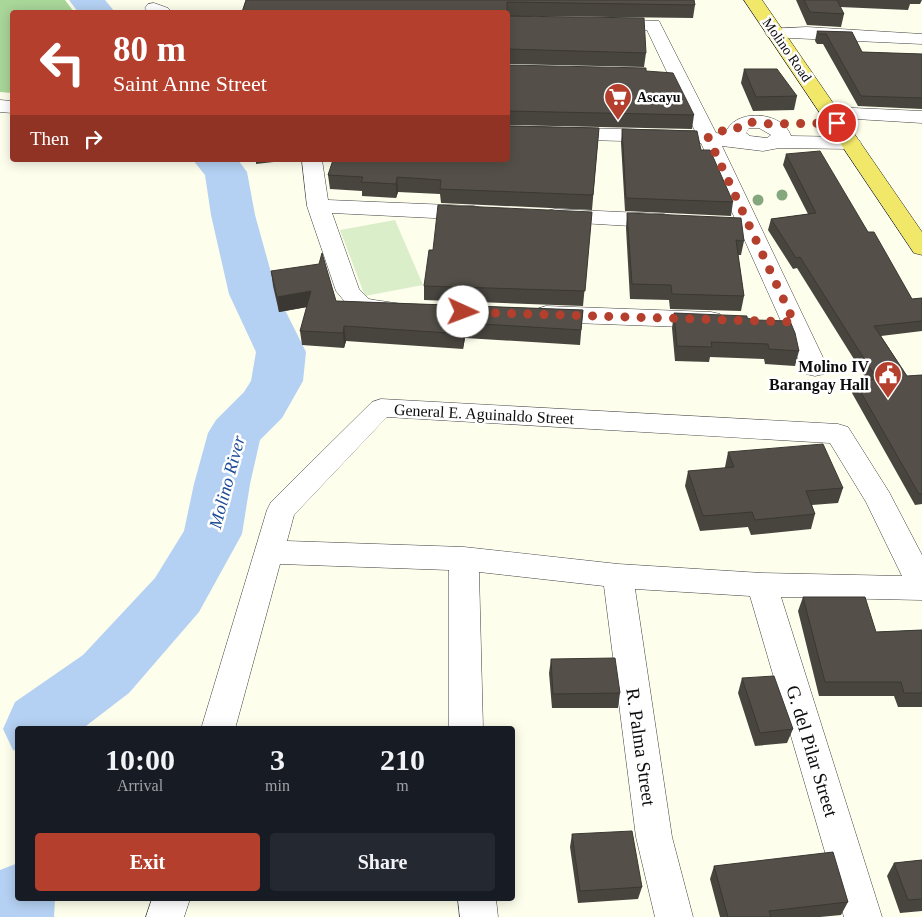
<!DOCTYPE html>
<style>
:root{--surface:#171b24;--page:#242831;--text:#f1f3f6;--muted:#9ea1a6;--accent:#b43f2d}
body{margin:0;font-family:Georgia,serif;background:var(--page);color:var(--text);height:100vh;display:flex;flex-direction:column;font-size:19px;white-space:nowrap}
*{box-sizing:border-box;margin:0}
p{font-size:16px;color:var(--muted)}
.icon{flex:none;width:28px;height:28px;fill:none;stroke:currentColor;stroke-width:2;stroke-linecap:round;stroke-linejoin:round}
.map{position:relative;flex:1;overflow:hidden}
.drawer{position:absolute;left:15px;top:726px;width:500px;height:175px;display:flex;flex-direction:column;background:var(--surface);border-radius:5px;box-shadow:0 2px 12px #0003}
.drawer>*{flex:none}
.hud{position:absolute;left:10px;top:10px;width:500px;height:152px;border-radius:5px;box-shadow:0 2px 12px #0003;background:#b43f2d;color:#fff;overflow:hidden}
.pin{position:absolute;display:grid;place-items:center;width:42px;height:42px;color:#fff;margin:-21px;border:2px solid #fff;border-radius:50%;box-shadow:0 1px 5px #0007}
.me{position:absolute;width:55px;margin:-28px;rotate:92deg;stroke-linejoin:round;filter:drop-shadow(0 0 4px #0008)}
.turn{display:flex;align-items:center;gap:18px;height:105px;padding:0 20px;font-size:22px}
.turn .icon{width:65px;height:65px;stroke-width:2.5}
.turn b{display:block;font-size:35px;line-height:42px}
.then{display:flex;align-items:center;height:48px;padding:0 20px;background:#0003;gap:10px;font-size:19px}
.eta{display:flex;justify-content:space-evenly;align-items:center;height:85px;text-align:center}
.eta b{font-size:30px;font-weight:800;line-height:35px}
.action{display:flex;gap:10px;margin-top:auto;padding:10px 20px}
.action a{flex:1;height:58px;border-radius:5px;background:var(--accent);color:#fff;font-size:20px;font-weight:800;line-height:58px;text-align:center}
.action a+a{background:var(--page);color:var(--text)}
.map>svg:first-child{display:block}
.forest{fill:#a9d699}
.pitch{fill:#dbeeca}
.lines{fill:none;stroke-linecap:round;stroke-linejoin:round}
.river{fill:#b4d0f2;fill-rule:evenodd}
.minor-casing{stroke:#3f3f3f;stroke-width:1}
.major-casing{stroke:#1d1d1d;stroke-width:1}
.minor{fill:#fff;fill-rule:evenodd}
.major{fill:#f1e86a;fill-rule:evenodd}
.tree{fill:#85a77d}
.wall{fill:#48453f}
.shaded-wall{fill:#3b3833}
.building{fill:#545049;stroke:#3b3833}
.route{stroke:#b43f2d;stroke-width:9;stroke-dasharray:0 16.2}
.labels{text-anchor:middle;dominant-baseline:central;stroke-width:5;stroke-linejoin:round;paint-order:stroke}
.far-street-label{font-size:14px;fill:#0c0c0c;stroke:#fff}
.far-poi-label{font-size:14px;font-weight:bold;fill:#0c0c0c;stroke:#fff;text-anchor:start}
.poi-label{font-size:16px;font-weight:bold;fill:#0c0c0c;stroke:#fff;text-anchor:end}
.street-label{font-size:16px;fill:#0c0c0c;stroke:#fff}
.water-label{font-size:18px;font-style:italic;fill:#1d4b96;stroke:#fff}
.near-street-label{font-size:19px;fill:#0c0c0c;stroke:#fff}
</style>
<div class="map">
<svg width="922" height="917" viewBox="0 0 922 917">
<rect width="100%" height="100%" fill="#fefeed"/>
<path class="forest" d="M0 0H65L74 12H12V93L0 92Z"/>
<path class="pitch" d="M395 220 423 285 365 296 340 230Z"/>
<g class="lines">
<path class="river" d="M69 0H105L115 12H78Z
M193 160H238L247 172 255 215 277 294 306 352 303 381 282 418 260 440 250 484 242 534 199 612 129 693 82 729H18V751L13 750 3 729 15 702 83 655 155 578 184 531 194 484 208 433 216 420 244 392 251 381 256 352 229 294 211 215 205 175Z
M18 863V899H55L54 917H0V870Z"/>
<defs>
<path id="minor" d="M154 3 168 8 171 12H148L145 8 148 4Z
M608 19 659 21 716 133 725 134C734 107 783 111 791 136L851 137 858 139 861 143 858 147 851 149 779 148 763 151 722 146 828 368 824 374 815 376 806 374 802 368 701 143 508 138V126L695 131 647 30 602 28 599 24 602 20ZM749 128H759L771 135 767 138 750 136 746 133Z
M807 27 922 34V44L768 37 765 33 768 29Z
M0 100 12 101V113L0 112Z
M830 107 922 111V123L823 117 820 113 823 109Z
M302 160H322L328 200 474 206 482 208 485 213 482 218 474 220 332 213 359 289 369 299 374 300 402 304 405 309 402 314 393 317 362 313 351 309 336 291 307 206Z
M555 209 664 214 672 216 675 221 672 226 664 228 547 221 544 216 547 211Z
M546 306 711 312 720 314 723 320 720 326 711 328 546 322 537 319 534 314 537 309Z
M381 399 838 424 848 427 889 492 922 555V600L781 597 882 917H844L750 596 635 589 672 837 693 917H655L636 837 604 586 479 572 483 729H449V570L280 564 235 729H201L267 510 271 502 372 402ZM387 417 830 443 866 502 902 576 762 573 618 564 464 547 287 541 294 515Z
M152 899H190L184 917H146Z
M458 899H496L498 917H460Z"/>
<path id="major" d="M744 0H762L922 232V255L914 253Z"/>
</defs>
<use href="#minor" class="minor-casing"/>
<use href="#major" class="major-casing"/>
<use href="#minor" class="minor"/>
<use href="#major" class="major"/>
</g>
<g class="tree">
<circle cx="782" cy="195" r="5.5"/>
<circle cx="758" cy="200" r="5.5"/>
</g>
<path class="wall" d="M246 0H694L695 5 693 18 531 16 646 53 644 67 508 64V12H242Z
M796 0H922L920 4H910L908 10 840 7 844 14 841 27 807 25Z
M817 31 852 32 862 52 922 54V109L858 106 823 44H817L815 41Z
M508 64V65L646 71 694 115 692 129 508 125Z
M744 69 797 96 794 110 753 111 741 83Z
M508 126 599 128 592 210 441 203 440 194 398 192 396 198 362 196V191L330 189 328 175Z
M622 129 701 150 733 202 731 216 625 211 621 143Z
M786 154 868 232 912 299 922 298V331L881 336 907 376 922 375V504L915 505 852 393 855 382 867 380 797 268 793 269 768 230 771 219 808 214 783 165Z
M256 160H291L256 164Z
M592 212 583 306 424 300V286L433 250Z
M627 213 744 241 741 255H738L744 296 741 311 670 309 669 300 630 299 626 228Z
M271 271 336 301 583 310 580 345 465 338 463 349 346 341 344 348 302 345 300 331 307 307 279 312 273 286Z
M674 313 747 318 799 351 795 366 765 364 764 359 710 357 709 362 675 361 672 328Z
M728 452 843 488 838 503 812 505 815 514 811 529 751 535 748 527 700 531 685 486 688 471 725 468V467Z
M803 597 876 632 922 630V707H898L894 696H819L798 611Z
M551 659 620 693 618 708H552L549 673Z
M742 678 793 729 787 743 755 746 738 693Z
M572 834 642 887 638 899 578 903 570 847Z
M922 860V911L900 913 887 876 894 863Z
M714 866 848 902 841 915 820 917H720L710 879Z"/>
<path class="shaded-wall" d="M397 177 398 192 396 198V184Z
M311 291 313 306 279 312 277 297Z
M465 323V338L463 349V334Z
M344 326 346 341 344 348 343 333Z"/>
<path class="building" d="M246 0H694L695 5 507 2V12H242Z
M804 0H837L844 14 810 12Z
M508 15V16L644 18 646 53 508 49V50Z
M817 31 852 32 862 52 922 54V98L861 96 826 34H819Z
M508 64V65L646 68V71L673 73 694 115 508 111Z
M744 69H777L797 96 756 97Z
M508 125V126L599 128 593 195 440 189 441 180 397 177 396 184 361 182 363 177 328 175 333 160H508Z
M622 129 697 131 701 150H710L733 202 626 198Z
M820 151 868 232H874L912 299 922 298V321L874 326 907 376 922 375V494H919L855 382 877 379 800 257 796 258 771 219 816 213 786 154Z
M438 205 592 212 585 291 424 286 429 250H433Z
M627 213 741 218 744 241 736 240 744 296 672 294 671 285 632 284Z
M322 253 336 301 583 310 581 330 465 323 463 334 344 326 343 333 300 331 311 291 277 297 271 271 319 264Z
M674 313 747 316V318L755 320 790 321 795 333 799 351 769 349 768 344 711 342 712 347 677 346Z
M823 444 843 488 806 491 815 514 755 520 752 512 703 516 688 471 734 467 728 452Z
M803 597H865L876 632 922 630V693H904L901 682H825Z
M615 658 620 693 553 694 551 659Z
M774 676 793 729 760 733 742 678Z
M632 831 642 887 580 891 572 834Z
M833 852 848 902 769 911 771 917H728L714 866Z
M922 860V899L908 900 894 863Z"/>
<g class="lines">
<path class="route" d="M463 312 794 322 708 137 721 131 735 130 742 124 748 122 770 124 837 123"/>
</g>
<defs>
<symbol id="supermarket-pin" viewBox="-11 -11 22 30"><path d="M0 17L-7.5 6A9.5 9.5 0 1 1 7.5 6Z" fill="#b43f2d" stroke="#fff"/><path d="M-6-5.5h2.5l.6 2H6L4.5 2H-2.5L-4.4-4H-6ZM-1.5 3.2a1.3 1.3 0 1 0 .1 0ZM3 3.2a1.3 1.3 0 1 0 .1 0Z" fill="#fff"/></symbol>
<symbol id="civic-pin" viewBox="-11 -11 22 30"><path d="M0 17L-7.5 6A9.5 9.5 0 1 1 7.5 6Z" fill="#b43f2d" stroke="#fff"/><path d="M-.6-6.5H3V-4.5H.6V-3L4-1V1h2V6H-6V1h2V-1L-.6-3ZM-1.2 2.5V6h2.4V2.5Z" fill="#fff"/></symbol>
</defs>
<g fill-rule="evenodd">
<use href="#supermarket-pin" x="602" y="81" width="32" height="43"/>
<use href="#civic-pin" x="872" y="359" width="32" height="43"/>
</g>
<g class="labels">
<g class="far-street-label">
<text transform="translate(787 50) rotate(55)">Molino Road</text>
</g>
<g class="far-poi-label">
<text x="637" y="97">Ascayu</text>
</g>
<g class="poi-label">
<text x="869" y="366">Molino IV<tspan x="869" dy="18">Barangay Hall</tspan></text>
</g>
<g class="street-label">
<text transform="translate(484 414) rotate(3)">General E. Aguinaldo Street</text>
</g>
<g class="water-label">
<text transform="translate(227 482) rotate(-75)">Molino River</text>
</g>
<g class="near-street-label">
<text transform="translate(641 747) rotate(82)">R. Palma Street</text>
<text transform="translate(812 751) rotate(73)">G. del Pilar Street</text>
</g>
</g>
</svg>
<div class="pin" style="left:837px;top:123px;background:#d93025"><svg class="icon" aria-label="arrive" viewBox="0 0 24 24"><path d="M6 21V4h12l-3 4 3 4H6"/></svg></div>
<svg class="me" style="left:463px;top:312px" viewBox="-20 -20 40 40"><circle r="19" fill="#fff"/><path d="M0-13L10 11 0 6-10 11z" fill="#b43f2d"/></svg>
<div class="hud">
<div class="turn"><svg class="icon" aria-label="left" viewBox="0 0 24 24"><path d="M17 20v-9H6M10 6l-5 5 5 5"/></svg><div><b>80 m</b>Saint Anne Street</div></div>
<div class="then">Then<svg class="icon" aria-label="right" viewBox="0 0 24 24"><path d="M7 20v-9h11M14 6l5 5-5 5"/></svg></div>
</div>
<section class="drawer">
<div class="eta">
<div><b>10:00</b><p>Arrival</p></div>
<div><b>3</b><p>min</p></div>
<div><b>210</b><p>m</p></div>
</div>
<div class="action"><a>Exit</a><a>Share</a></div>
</section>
</div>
